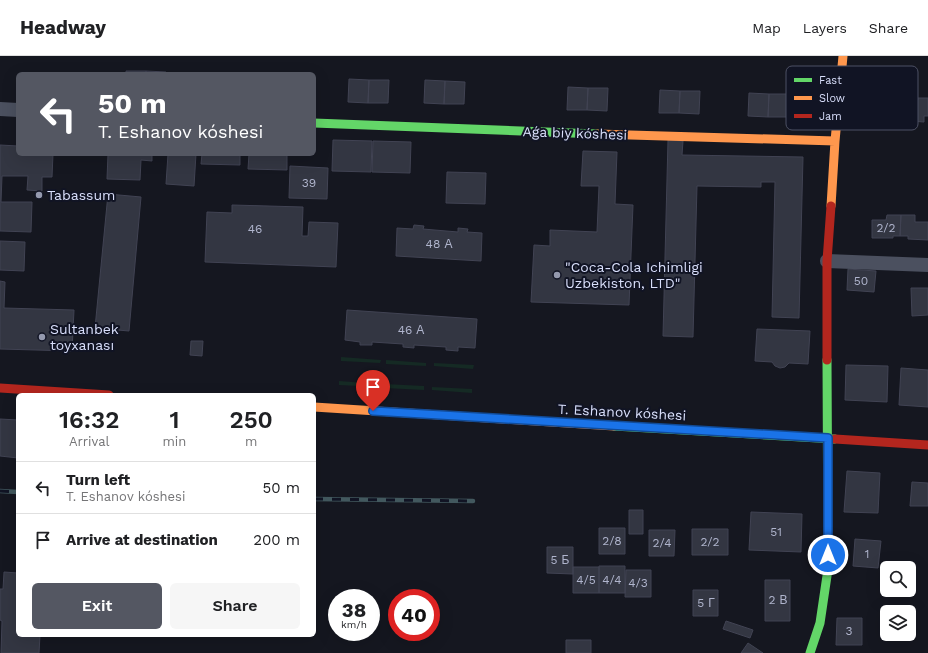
<!DOCTYPE html>
<meta charset="utf-8">
<style>
:root{--surface:#fff;--page:#f6f6f6;--text:#202124;--muted:#757577;--line:#e0e0e0;--accent:#545762}
body{margin:0;font-family:"Work Sans",sans-serif;background:var(--page);color:var(--text);height:100vh;display:flex;flex-direction:column;font-size:15px;white-space:nowrap}
*{box-sizing:border-box;margin:0}
p{font-size:13px;color:var(--muted)}
.icon{flex:none;width:22px;height:22px;fill:none;stroke:currentColor;stroke-width:2;stroke-linecap:round;stroke-linejoin:round}
.map{position:relative;flex:1;overflow:hidden}
.side{position:absolute;left:16px;top:337px;width:300px;height:244px;display:flex;flex-direction:column;background:var(--surface);border-radius:6px;box-shadow:0 4px 16px #0002}
.side>*{flex:none}
.hud{position:absolute;left:16px;top:16px;width:300px;height:84px;border-radius:6px;box-shadow:0 4px 16px #0002;background:#545762;color:#fff;overflow:hidden}
.controls{position:absolute;left:880px;top:505px;display:grid;gap:8px}
.controls a{display:grid;place-items:center;width:36px;height:36px;border-radius:6px;background:var(--surface);box-shadow:0 4px 16px #0002;font-size:20px}
.speed{position:absolute;left:328px;top:533px;display:flex;gap:8px;font-size:20px;font-weight:700;text-align:center}
.speed>*{display:grid;place-content:center;width:52px;height:52px;border-radius:50%;background:var(--surface);box-shadow:0 4px 16px #0002;line-height:1}
.speed small{font-size:10px;font-weight:400}
.speed .limit{border:6px solid #d22;background:#fff;color:#111}
.pin{position:absolute;display:grid;place-items:center;width:34px;height:34px;color:#fff;margin:-41px -17px;border-radius:50% 50% 50% 0;rotate:-45deg;box-shadow:0 0 4px #0007}
.pin .icon{rotate:45deg}
.me{position:absolute;width:44px;margin:-22px;rotate:0deg;stroke-linejoin:round;filter:drop-shadow(0 0 3px #0008)}
.turn{display:flex;align-items:center;gap:14px;height:84px;padding:0 16px;font-size:18px}
.turn .icon{width:52px;height:52px;stroke-width:2.5}
.turn b{display:block;font-size:28px;line-height:34px}
.eta{display:flex;justify-content:space-evenly;align-items:center;height:68px;text-align:center}
.eta b{font-size:24px;font-weight:600;line-height:28px}
.cta{display:flex;gap:8px;margin-top:auto;padding:8px 16px}
.cta a{flex:1;height:46px;border-radius:6px;background:var(--accent);color:#fff;font-size:16px;font-weight:600;line-height:46px;text-align:center}
.cta a+a{background:var(--page);color:var(--text)}
ul{padding:0;list-style:none}
li{display:flex;align-items:center;gap:12px;height:52px;padding:0 16px;border-top:1px solid var(--line)}
li div{flex:1}
li b{display:block;font-size:15px}
li em{font-style:normal}
header{display:flex;align-items:center;gap:24px;box-sizing:border-box;height:56px;padding:0 20px;background:var(--surface);border-bottom:1px solid var(--line)}
header strong{font-size:19px}
nav{display:flex;gap:22px;margin-inline-start:auto;font-size:14px}
.map>svg:first-child{display:block}
.green{fill:#152a24}
.building{fill:#333642;stroke:#414353}
.lines{fill:none;stroke-linecap:round;stroke-linejoin:round}
.street{stroke:#4b505f;stroke-width:14}
.fast{stroke:#63d668;stroke-width:9}
.slow{stroke:#ff974d;stroke-width:9}
.jam{stroke:#b3261e;stroke-width:9}
.rail-casing{stroke:#42585e;stroke-width:4.5}
.rail{stroke:#111424;stroke-width:3;stroke-dasharray:9;stroke-linecap:butt}
.route-casing{stroke:#114b97;stroke-width:10}
.route{stroke:#1a73e8;stroke-width:7}
.poi-dot{fill:#9499ae;stroke:#111424;stroke-width:1.5}
.labels{text-anchor:middle;dominant-baseline:central;stroke-width:4;stroke-linejoin:round;paint-order:stroke}
.number-label{font-size:12px;fill:#b0b5cd}
.street-label{font-size:14px;fill:#d9dffb;stroke:#111424}
.poi-label{font-size:14px;fill:#d9dffb;stroke:#111424;text-anchor:start}
.key{fill:#111424;stroke:#4d5164;stroke-width:1}
.key-label{font-size:11px;fill:#d9dffb}
</style>
<header>
<strong>Headway</strong>
<nav><a>Map</a><a>Layers</a><a>Share</a></nav>
</header>
<div class="map">
<svg width="928" height="597" viewBox="0 0 928 597">
<rect width="100%" height="100%" fill="#151720"/>
<path class="green" d="M341 301 381 304 380 307 341 305Z
M386 304 426 307V310L386 308Z
M434 307 474 309 473 313 434 310Z
M339 325 379 328V331L339 329Z
M385 328 424 330V334L385 332Z
M432 331 472 333V337L432 334Z"/>
<path class="building" d="M126 15H146V18H126Z
M146 15 166 16V18H146Z
M202 17H222V18H202Z
M314 21H315V44H314Z
M349 23 369 24 368 47 348 46Z
M369 24H389L388 47H368Z
M425 24 445 25 444 48 424 47Z
M445 25 465 26 464 48H444Z
M568 31 588 32 587 54H567Z
M588 32H608L607 55 587 54Z
M660 34 680 35 679 57H659Z
M680 35H700L699 58 679 57Z
M749 37 769 38 768 61 748 60Z
M769 38H789L788 61H768Z
M918 42H928V60H924V66L910 65 911 44H918Z
M333 84 372 85 371 116 332 115Z
M668 84 683 85 682 99 803 101 799 262 772 261 775 126H761V131L697 130 693 281 663 280Z
M373 85 411 86 410 117 372 116Z
M0 89 18 90V98H53L52 121H42V135L27 134 28 120H2L1 146H32L31 176 0 175Z
M583 95 617 96 615 148 633 149 629 249 531 246 534 189 550 190V174L597 176 599 130H581Z
M108 98H152V105L141 104 140 124 107 123Z
M168 98H196L194 130 166 128Z
M202 98H240V109L201 108Z
M249 98H287V114L248 113Z
M290 110 328 112 327 143 289 142Z
M447 116 486 117 485 148 446 147Z
M108 138 141 141 129 275 95 272Z
M232 149 303 151 302 180H308L309 166 338 167 336 211 205 206 207 156 232 157Z
M887 159H901L900 180H893V182H872V164H886Z
M901 159H915V166H928V184L908 183V180H900Z
M414 169 424 170 423 173 458 176V172L468 173 467 176 482 177 481 205 396 200 397 172 413 173Z
M0 185 25 186 24 215 0 214Z
M848 213 876 215 874 236 847 234Z
M0 225 5 226 4 252 74 254 72 295 0 293Z
M911 232H928V259L912 260Z
M347 254 477 263 475 292 458 291V295L446 294V291L414 289V292L403 291V288L372 286V289H360V286L345 284Z
M757 273 810 275 808 308 789 307 785 311 780 312 775 310 772 306 755 305Z
M191 285H203L202 300 190 299Z
M846 309 888 310 887 346 845 344Z
M901 312 928 314V351L899 349Z
M0 363 18 364V402L0 400Z
M847 415 880 417 878 457 844 456Z
M912 426 928 427V450H910Z
M629 454H643V478H629Z
M751 456 802 458 801 496 749 494Z
M599 472H625V498H599Z
M692 473H728V499H692Z
M649 474H675L674 500H649Z
M855 483 881 485 878 512 853 510Z
M547 491H573V518L547 517Z
M599 510H625V537H599Z
M573 511H599V537H573Z
M626 514H651V541H625Z
M4 516 18 517V579H40L39 597H1L2 565 0 564V533H3Z
M765 524H790V565H765Z
M693 534H718V560H693Z
M837 562H862V589H836Z
M726 565 753 574 750 582 723 573Z
M566 584H591V597H566Z
M748 587 763 597H741Z"/>
<g class="lines">
<path class="street" d="M0 53 18 54
M827 205 928 209"/>
<path class="fast" d="M314 67 597 78
M614 370 835 383
M810 597 820 567 828 513 827 304"/>
<path class="slow" d="M597 78 835 85
M831 150 835 85 843 0
M314 351 614 370"/>
<path class="jam" d="M827 304V205L831 150
M0 332 109 339
M835 383 928 389"/>
<defs>
<path id="rail" d="M0 435 18 436
M314 443 473 445"/>
</defs>
<use href="#rail" class="rail-casing"/>
<use href="#rail" class="rail"/>
</g>
<g class="lines">
<defs>
<path id="route" d="M373 355 828 382V499"/>
</defs>
<use href="#route" class="route-casing"/>
<use href="#route" class="route"/>
</g>
<g class="poi-dot">
<circle cx="39" cy="139" r="4"/>
<circle cx="557" cy="219" r="4"/>
<circle cx="42" cy="281" r="4"/>
</g>
<g class="labels">
<g class="number-label">
<text x="309" y="127">39</text>
<text x="886" y="172">2/2</text>
<text x="255" y="173">46</text>
<text x="439" y="188">48 А</text>
<text x="861" y="225">50</text>
<text x="411" y="274">46 А</text>
<text x="776" y="476">51</text>
<text x="612" y="485">2/8</text>
<text x="710" y="486">2/2</text>
<text x="662" y="487">2/4</text>
<text x="867" y="498">1</text>
<text x="560" y="504">5 Б</text>
<text x="586" y="524">4/5</text>
<text x="612" y="524">4/4</text>
<text x="638" y="527">4/3</text>
<text x="778" y="544">2 В</text>
<text x="706" y="547">5 Г</text>
<text x="849" y="575">3</text>
</g>
<g class="street-label">
<text transform="translate(575 77) rotate(2)">Aǵa biy kóshesi</text>
<text transform="translate(622 356) rotate(3)">T. Eshanov kóshesi</text>
</g>
<g class="poi-label">
<text x="47" y="139">Tabassum</text>
<text x="565" y="211">"Coca-Cola Ichimligi<tspan x="565" dy="16">Uzbekiston, LTD"</tspan></text>
<text x="50" y="273">Sultanbek<tspan x="50" dy="16">toyxanası</tspan></text>
</g>
</g>
<rect x="786" y="10" width="132" height="64" rx="6" class="key"/>
<rect x="794" y="22" width="18" height="4" fill="#63d668"/>
<rect x="794" y="40" width="18" height="4" fill="#ff974d"/>
<rect x="794" y="58" width="18" height="4" fill="#b3261e"/>
<g class="key-label">
<text x="819" y="28">Fast</text>
<text x="819" y="46">Slow</text>
<text x="819" y="64">Jam</text>
</g>
</svg>
<div class="controls">
<a><svg class="icon" aria-label="search" viewBox="0 0 24 24"><circle cx="10" cy="10" r="6"/><path d="M15 15l6 6"/></svg></a>
<a><svg class="icon" aria-label="layers" viewBox="0 0 24 24"><path d="M12 4l9 5-9 5-9-5zM3 14l9 5 9-5"/></svg></a>
</div>
<div class="speed"><div>38<small>km/h</small></div><div class="limit">40</div></div>
<div class="pin" style="left:373px;top:355px;background:#d93025"><svg class="icon" aria-label="arrive" viewBox="0 0 24 24"><path d="M6 21V4h12l-3 4 3 4H6"/></svg></div>
<svg class="me" style="left:828px;top:499px" viewBox="-20 -20 40 40"><circle r="17" fill="#1a73e8" stroke="#fff" stroke-width="3"/><path d="M0-11L8 9 0 5-8 9z" fill="#fff"/></svg>
<div class="hud">
<div class="turn"><svg class="icon" aria-label="left" viewBox="0 0 24 24"><path d="M17 20v-9H6M10 6l-5 5 5 5"/></svg><div><b>50 m</b>T. Eshanov kóshesi</div></div>
</div>
<section class="side">
<div class="eta">
<div><b>16:32</b><p>Arrival</p></div>
<div><b>1</b><p>min</p></div>
<div><b>250</b><p>m</p></div>
</div>
<ul>
<li><svg class="icon" aria-label="left" viewBox="0 0 24 24"><path d="M17 20v-9H6M10 6l-5 5 5 5"/></svg><div><b>Turn left</b><p>T. Eshanov kóshesi</p></div><em>50 m</em></li>
<li><svg class="icon" aria-label="arrive" viewBox="0 0 24 24"><path d="M6 21V4h12l-3 4 3 4H6"/></svg><div><b>Arrive at destination</b></div><em>200 m</em></li>
</ul>
<div class="cta"><a>Exit</a><a>Share</a></div>
</section>
</div>
